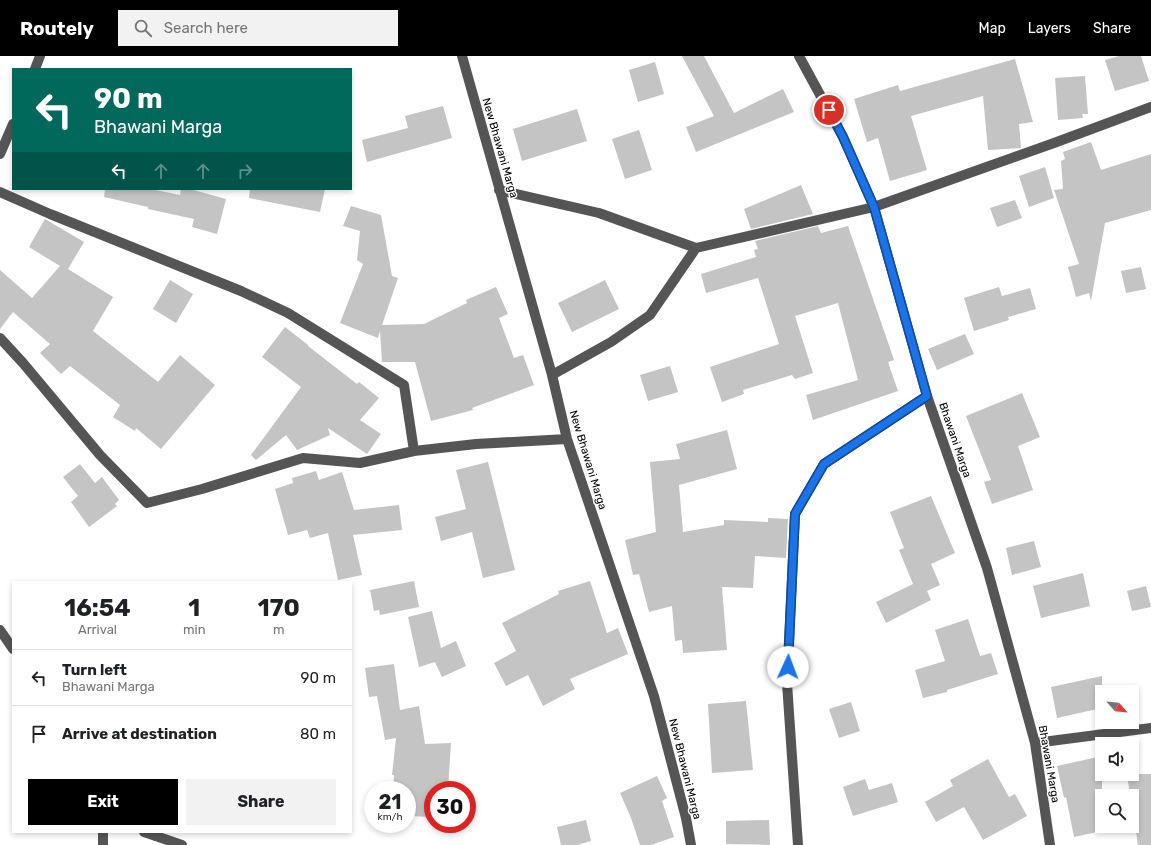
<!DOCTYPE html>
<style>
:root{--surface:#fff;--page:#f2f2f2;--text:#202124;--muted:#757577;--line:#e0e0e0;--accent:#000}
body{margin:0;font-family:Rubik,sans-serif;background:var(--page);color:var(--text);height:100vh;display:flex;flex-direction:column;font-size:15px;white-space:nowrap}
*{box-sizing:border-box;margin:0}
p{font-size:13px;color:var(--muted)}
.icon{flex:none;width:22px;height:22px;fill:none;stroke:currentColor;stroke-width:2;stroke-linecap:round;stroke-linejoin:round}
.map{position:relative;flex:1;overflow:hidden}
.panel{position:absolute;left:12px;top:525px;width:340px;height:252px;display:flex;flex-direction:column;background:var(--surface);border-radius:0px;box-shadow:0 2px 6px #0003}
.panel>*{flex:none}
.top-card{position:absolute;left:12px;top:12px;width:340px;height:122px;border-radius:0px;box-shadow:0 2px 6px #0003;background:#00695c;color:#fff;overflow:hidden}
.needle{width:26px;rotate:117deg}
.tools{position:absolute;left:1095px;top:629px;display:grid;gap:8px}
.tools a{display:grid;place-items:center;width:44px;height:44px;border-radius:0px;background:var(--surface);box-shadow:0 2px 6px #0003;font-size:20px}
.speed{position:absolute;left:364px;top:725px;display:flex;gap:8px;font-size:20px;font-weight:700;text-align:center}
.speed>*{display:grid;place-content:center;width:52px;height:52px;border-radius:50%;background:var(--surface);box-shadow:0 2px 6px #0003;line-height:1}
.speed small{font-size:10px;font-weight:400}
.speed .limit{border:6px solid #d22;background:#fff;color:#111}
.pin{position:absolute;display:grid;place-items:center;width:34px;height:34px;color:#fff;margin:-17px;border:2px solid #fff;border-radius:50%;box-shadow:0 1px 4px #0007}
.me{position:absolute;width:44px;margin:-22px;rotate:2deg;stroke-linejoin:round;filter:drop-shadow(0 0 3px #0008)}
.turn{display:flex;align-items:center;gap:14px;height:84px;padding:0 16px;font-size:18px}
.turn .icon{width:52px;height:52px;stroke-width:2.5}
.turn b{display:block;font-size:28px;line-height:34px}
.lanes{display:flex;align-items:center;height:38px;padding:0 16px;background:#0003;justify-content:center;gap:20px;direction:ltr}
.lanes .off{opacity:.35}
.eta{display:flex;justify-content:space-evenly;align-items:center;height:68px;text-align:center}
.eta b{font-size:24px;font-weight:700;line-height:28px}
.button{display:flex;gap:8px;margin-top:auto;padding:8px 16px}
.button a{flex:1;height:46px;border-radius:0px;background:var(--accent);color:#fff;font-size:16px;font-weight:700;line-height:46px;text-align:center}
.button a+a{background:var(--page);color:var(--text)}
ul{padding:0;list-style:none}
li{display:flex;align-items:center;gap:12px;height:56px;padding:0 16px;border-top:1px solid var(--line)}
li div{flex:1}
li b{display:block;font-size:15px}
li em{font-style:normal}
header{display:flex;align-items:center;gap:24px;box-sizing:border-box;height:56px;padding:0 20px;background:var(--accent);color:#fff}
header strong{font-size:19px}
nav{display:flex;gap:22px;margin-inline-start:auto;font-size:14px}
.search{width:280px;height:36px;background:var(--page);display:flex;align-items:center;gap:10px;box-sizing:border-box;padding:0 14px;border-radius:0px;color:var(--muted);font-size:15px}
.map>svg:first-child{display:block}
.building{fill:#c4c4c4}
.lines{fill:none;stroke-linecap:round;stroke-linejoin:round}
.minor{stroke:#555;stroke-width:10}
.route-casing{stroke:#114b97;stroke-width:10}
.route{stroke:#1a73e8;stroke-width:7}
.labels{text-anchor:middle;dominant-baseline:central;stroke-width:3;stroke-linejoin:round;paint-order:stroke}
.street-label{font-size:11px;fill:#000;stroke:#fff}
</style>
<header>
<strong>Routely</strong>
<div class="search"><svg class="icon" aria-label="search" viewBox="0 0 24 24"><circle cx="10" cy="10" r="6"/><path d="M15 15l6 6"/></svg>Search here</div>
<nav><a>Map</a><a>Layers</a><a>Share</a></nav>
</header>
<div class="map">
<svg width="1151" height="789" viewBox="0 0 1151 789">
<rect width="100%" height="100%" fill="#fff"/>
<path class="building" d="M682 0H704L734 57 783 33 794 56 696 96 686 71 714 60Z
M1119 0H1141L1149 25 1115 35 1105 4Z
M1015 3 1033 66 1019 68 1021 92 988 94 983 40 911 60 927 114 890 125 878 82 867 86 854 43 898 29 900 35Z
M655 6 664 38 638 46 629 14Z
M1085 20 1088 58H1082L1083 62 1058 64 1055 22Z
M443 50 452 82 367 106 362 84 408 72 405 60Z
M577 53 587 85 522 105 513 73Z
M639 74 652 114 625 123 612 83Z
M1091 86 1101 114 1151 98V154L1105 167 1091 245 1089 237 1076 241 1068 211 1079 208 1054 134 1063 133 1061 105 1065 103 1063 96Z
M1045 111 1054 142 1029 151 1019 120Z
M801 129 813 158 751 173 744 153Z
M105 133H151L180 139 181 133H190L226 143 217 178 192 171 194 163 148 153V151L104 141Z
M250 133H325L320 156 249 142Z
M1015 144 1022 162 997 171 990 152Z
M351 150 381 159 392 220 398 222 382 269 424 268 467 247 466 244 496 231 508 258 499 262 514 302 523 299 534 329 472 352 473 354 431 365 415 306H382L380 275 378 282 340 267 363 208 357 204 360 175 343 170Z
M45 163 84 186 68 213 113 241 93 275 158 326 180 299 215 329 161 393 136 372 135 375 113 361 120 349 70 310 61 318 40 297 50 288 13 256 0 273V214L32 242 60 210 29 191Z
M818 170 821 177 848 170 894 304 888 306 898 335 813 364 806 339 858 324 838 247 795 260 813 317 795 323 792 319 743 334 744 338 722 346 710 311 779 288 758 222 706 237 701 218 756 201 754 194 758 193 755 185Z
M1141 211 1146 233 1126 237 1121 215Z
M170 224 193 238 176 267 153 253Z
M605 224 619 253 572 276 558 247Z
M999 231 1002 240 1030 232 1036 253 1008 261 1009 264 974 275 964 242Z
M285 271 308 289V290L357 328 359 326 379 342 360 364 381 378 367 398 328 372 330 379 297 394 286 379 256 404 251 399 301 331 262 301Z
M965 278 974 298 937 314 928 293Z
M670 310 678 336 648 345 640 319Z
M1022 337 1040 381 1018 390 1033 434 992 448 984 426 991 424 966 360Z
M727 374 737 413 679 429 683 476 724 469V464L768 466V462L788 463 786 502 755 500 753 532 722 531 727 594 683 597 682 584 675 585 672 550 649 556 639 518 633 519 625 484 656 476 650 406 680 403 676 388Z
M488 406 515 514 483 522 472 476 441 485 435 461 466 453 456 414Z
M80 408 95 427 102 421 119 444 115 448 117 450 89 471 71 446 78 440 63 421Z
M316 415 319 424 342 416 354 454 399 449 402 474 353 479 362 519 338 524 328 477 310 482 307 474 288 479 275 433 293 427 292 422Z
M931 440 955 497 931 508 940 529 927 535 931 544 886 567 876 546 913 528 899 494 904 492 890 456Z
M1034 485 1041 511 1012 519 1006 492Z
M1083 517 1090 550 1041 562 1033 530Z
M414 525 419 551 380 559 379 554 374 555 370 534Z
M590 525 607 577 618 572 628 598 570 623 575 633 543 650 528 619 506 630 494 607 516 595 502 567 559 538 558 535Z
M1146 530 1151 551 1132 555 1127 535Z
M432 555 441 592 456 585 466 610 442 621 435 606 419 611 408 561Z
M968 563 980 600 991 597 998 618 947 634V636L923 642 915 614 945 605 935 574Z
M394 608 400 654 419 650 425 688 451 687 448 734H433V761L407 760V734H393L394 719H392L396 682 385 684 377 640 369 641 365 612Z
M1102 620V652L1057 662 1051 631Z
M746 645 753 714 712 717 708 648Z
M851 646 860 675 839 682 829 653Z
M1102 700V775L1074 781 1066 741 1064 742 1057 710Z
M988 703 1009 741 1015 738 1027 760 983 784 964 751 936 766 925 746 953 730 950 724Z
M1127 718H1151V789H1138L1132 750V740H1130Z
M657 720 667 742 662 745 674 781 651 789H640L631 762 620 737Z
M865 723 869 734 892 727 898 746 853 760 843 731Z
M586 764 591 785 577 789H561L557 771Z
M769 764 770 789 726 788V765Z"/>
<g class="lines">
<path class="minor" d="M462 0 552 319 567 383 654 640 686 762 691 789
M799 0 843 81 874 151 927 340 987 512 1035 687 1050 789
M35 13 40 0
M0 98 13 68
M499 134 599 157 696 192 874 151 1054 87 1151 51
M0 136 50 158 241 235 288 257 404 329 414 395
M0 282 23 307 100 399 147 447 202 433 303 402 360 407 414 395 476 388 567 383
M552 319 611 286 650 259 696 192
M0 574 13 593
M1035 687 1151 672
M144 776 182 789
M103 789V776
M798 789 787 627 795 458 824 408 927 340"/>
</g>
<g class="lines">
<defs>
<path id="route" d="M788 611 795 458 824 408 927 340 874 151 843 81 829 54"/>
</defs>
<use href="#route" class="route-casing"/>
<use href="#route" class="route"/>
</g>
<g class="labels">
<g class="street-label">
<text transform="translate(500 92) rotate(74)">New Bhawani Marga</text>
<text transform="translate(955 384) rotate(71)">Bhawani Marga</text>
<text transform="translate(588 404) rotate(73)">New Bhawani Marga</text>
<text transform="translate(1049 708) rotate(80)">Bhawani Marga</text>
<text transform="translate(685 713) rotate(76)">New Bhawani Marga</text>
</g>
</g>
</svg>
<div class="tools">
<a><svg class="needle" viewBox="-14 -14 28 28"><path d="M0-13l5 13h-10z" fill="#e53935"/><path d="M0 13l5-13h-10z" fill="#757577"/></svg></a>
<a><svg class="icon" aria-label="sound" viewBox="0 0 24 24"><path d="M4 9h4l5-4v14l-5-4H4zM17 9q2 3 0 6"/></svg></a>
<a><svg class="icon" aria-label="search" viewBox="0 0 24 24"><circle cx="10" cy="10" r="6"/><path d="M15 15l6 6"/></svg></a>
</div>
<div class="speed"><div>21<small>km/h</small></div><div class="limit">30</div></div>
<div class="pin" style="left:829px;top:54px;background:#d93025"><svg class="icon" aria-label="arrive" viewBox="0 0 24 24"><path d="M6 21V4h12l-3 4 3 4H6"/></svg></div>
<svg class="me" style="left:788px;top:611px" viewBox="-20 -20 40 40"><circle r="19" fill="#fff"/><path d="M0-13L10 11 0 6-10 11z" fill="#1a73e8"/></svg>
<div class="top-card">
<div class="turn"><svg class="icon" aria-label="left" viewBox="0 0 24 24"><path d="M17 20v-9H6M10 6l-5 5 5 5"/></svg><div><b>90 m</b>Bhawani Marga</div></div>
<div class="lanes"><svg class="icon" aria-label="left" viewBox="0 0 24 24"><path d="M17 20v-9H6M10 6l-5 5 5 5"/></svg><svg class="icon off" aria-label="ahead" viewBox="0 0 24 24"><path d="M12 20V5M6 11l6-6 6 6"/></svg><svg class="icon off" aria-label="ahead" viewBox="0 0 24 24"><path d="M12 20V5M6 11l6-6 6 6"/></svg><svg class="icon off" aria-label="right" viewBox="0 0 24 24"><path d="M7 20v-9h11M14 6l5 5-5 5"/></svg></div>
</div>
<section class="panel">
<div class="eta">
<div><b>16:54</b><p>Arrival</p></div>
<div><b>1</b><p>min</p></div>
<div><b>170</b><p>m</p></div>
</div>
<ul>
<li><svg class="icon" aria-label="left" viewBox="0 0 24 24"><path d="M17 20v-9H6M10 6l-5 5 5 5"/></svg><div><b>Turn left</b><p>Bhawani Marga</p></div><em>90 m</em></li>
<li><svg class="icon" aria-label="arrive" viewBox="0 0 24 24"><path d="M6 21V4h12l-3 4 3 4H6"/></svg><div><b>Arrive at destination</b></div><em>80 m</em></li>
</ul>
<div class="button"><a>Exit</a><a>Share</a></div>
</section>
</div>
